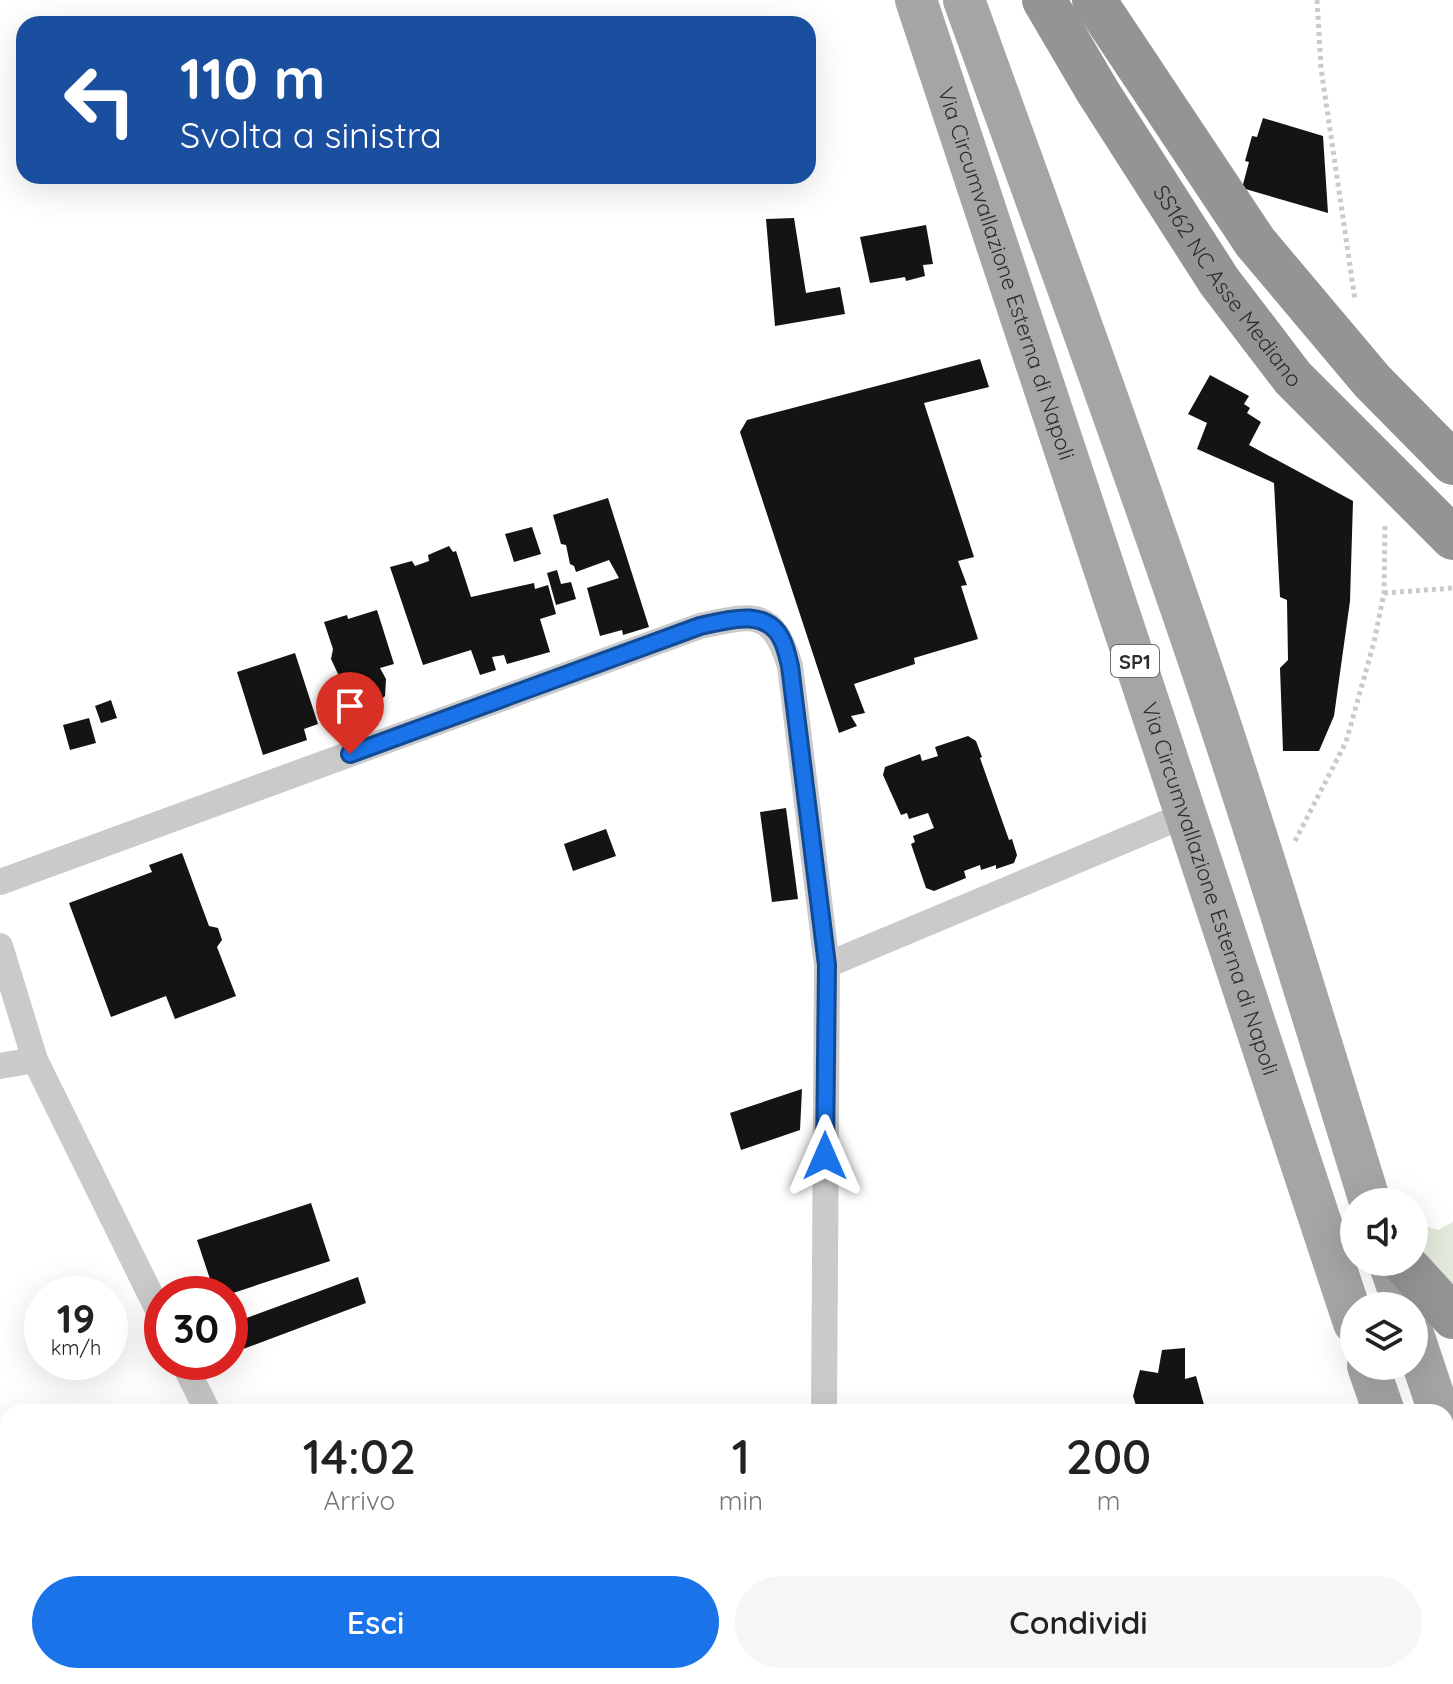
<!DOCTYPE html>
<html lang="it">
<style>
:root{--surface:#fff;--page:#f6f6f6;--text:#222;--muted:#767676;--accent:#1a73e8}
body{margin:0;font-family:Quicksand,sans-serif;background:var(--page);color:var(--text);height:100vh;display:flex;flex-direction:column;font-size:30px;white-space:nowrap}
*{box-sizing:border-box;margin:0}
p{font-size:26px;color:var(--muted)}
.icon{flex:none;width:44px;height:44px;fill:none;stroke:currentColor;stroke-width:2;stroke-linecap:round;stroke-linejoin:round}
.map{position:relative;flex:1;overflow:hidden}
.side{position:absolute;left:0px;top:1404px;width:1454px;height:280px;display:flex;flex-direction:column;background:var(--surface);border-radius:24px 24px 0 0;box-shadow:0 8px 32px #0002}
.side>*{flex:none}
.top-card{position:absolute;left:16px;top:16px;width:800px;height:168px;border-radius:24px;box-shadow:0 8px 32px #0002;background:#1a4fa0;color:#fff;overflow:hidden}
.fabs{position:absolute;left:1340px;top:1188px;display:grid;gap:16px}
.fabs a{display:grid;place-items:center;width:88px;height:88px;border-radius:50%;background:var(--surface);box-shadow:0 8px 32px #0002;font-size:40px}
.speed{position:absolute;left:24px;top:1276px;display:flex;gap:16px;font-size:40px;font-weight:700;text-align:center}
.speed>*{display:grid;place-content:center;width:104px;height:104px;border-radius:50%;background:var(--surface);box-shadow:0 8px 32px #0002;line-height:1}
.speed small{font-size:20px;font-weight:400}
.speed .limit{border:12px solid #d22;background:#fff;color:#111}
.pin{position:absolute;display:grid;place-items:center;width:68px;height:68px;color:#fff;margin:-82px -34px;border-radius:50% 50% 50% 0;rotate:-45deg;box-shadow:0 0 8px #0007}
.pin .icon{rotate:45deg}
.me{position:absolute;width:88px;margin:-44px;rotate:0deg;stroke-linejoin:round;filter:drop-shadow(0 0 6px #0008)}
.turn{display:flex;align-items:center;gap:28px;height:168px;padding:0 32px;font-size:36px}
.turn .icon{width:104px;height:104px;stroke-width:2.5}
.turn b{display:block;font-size:56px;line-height:68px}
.eta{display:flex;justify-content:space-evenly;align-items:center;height:136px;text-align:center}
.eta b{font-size:48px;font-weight:600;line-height:56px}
.cta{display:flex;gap:16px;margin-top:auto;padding:16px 32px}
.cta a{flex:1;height:92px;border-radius:48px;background:var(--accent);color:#fff;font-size:32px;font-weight:600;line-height:92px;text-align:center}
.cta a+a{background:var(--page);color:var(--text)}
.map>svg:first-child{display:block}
.green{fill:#e3eadb}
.building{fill:#141414}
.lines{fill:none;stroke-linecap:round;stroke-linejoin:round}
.path{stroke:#cacaca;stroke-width:5;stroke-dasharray:4 4;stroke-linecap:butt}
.street{stroke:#cacaca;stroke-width:26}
.primary{stroke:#a5a5a5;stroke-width:42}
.highway{stroke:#949494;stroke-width:44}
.highway-bridge{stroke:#949494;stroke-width:44}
.route-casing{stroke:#114b97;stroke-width:20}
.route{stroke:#1a73e8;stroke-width:14}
.labels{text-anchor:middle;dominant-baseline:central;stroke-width:8;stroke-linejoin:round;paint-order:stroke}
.shield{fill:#fff;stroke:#6c6c6c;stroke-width:2}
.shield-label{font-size:20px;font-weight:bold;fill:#2d2d2d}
.street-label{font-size:22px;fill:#2d2d2d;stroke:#fff}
</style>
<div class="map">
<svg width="1453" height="1684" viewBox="0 0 1453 1684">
<rect width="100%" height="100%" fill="#fff"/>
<path class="green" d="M1414 1222 1438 1230 1453 1222V1287C1438 1269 1414 1247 1414 1222Z"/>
<path class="building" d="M1263 118 1323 136 1328 213 1242 188 1249 162 1245 161 1252 136 1257 137Z
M794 218 806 293 840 287 845 314 775 326 766 219Z
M926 225 933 264 923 265 925 276 906 281 905 277 870 283 860 237Z
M980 359 989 387 924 403 974 557 958 561 967 585 961 586 978 639 914 658 915 664 854 684 865 713 851 716 857 726 839 733 740 432 747 420Z
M1210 375 1249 396 1244 404 1250 408 1247 413 1261 422 1249 445 1353 501 1350 601 1334 716 1319 751H1283L1280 668 1288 660 1287 600 1280 597 1274 483 1197 449 1207 423 1188 414Z
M608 498 649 627 623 635 622 630 600 636 587 588 619 578 609 560 576 572 574 566 570 564 566 545 561 544 553 515Z
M532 527 541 554 514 562 505 534Z
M449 546 453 552 456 551 471 597 534 583 535 589 548 585 556 614 540 619 550 652 507 664 504 655 492 657 496 670 480 675 471 650 423 665 390 567 412 561 415 566 429 561 428 555Z
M557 570 561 584 571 582 576 599 556 605 547 573Z
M377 610 394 664 380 668 386 679 385 696 369 710 350 707 338 695V674L331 659 333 649 324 622 347 615 348 619Z
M295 653 318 724 304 729 307 740 263 755 237 672Z
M111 700 117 718 101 723 95 706Z
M89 718 96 743 70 750 63 725Z
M968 736 976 741 982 757 980 758 1009 840 1012 839 1017 855 1014 863 996 869V865L981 870 980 865 964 871 966 878 934 891 926 888 911 844 915 842 913 836 934 828 928 813 909 819 907 813 901 815 883 775 885 767 920 754 922 761 938 756 935 747Z
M786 808 798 899 772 902 760 812Z
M606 829 616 856 573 871 564 844Z
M182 853 209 926 218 928 222 940 217 947 236 996 175 1019 166 996 111 1017 69 903 152 872 149 865Z
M802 1089 800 1130 741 1150 730 1113Z
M311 1203 330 1261 230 1294H215L197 1240Z
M358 1277 366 1303 243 1349 233 1323Z
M1185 1348V1379L1196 1376 1206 1412H1138L1133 1396 1140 1370 1158 1373 1162 1350Z
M1033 1676H1130L1133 1684H1018Z
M1219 1676H1287L1289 1684H1221Z"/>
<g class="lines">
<path class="path" d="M1317 0 1321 68 1355 300
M1384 593 1453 588
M1295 841 1346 742 1374 642 1384 593 1385 524"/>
<path class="street" d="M0 882 700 626C752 615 772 607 790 666L827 965
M0 946 35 1060 162 1318
M0 1066 35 1060
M183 1362 208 1412
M824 1412 827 965 1185 815
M338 1676 342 1684
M822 1676 824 1684"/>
<g class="primary">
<path id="s1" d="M916 0 1354 1323"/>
<path d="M964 0C1042 216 1121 431 1195 649 1257 832 1313 1017 1370 1202"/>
<path d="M1389 1262 1404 1306"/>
<path d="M1414 1337 1439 1412"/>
<path d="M1368 1366 1384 1412"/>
<path d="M1446 1434 1453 1455"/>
<path d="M1446 1600 1453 1621"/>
</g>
<path class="highway" d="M1403 1262 1453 1317"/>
<g class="highway-bridge">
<path id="s2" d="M1044 0 1098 92 1219 281 1293 378 1453 538"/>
<path d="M1094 0 1255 242 1372 381 1453 463"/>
</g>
</g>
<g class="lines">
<defs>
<path id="route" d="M350 754 700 626C727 620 767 607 782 640 786 648 788 658 790 666L827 965 825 1156"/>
</defs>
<use href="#route" class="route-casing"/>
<use href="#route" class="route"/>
</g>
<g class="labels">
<rect class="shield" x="1111" y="645" width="48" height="32" rx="6"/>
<g class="shield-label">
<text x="1135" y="661">SP1</text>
</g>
<g class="street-label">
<text stroke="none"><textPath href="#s1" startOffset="288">Via Circumvallazione Esterna di Napoli</textPath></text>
<text stroke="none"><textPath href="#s2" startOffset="340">SS162 NC Asse Mediano</textPath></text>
<text stroke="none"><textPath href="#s1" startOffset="936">Via Circumvallazione Esterna di Napoli</textPath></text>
</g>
</g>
</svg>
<div class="fabs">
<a><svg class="icon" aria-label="sound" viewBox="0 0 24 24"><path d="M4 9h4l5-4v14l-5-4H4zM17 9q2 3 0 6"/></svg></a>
<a><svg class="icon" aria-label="layers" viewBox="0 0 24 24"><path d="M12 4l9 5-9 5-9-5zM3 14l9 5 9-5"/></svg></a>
</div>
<div class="speed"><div>19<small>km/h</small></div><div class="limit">30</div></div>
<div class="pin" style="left:350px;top:754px;background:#d93025"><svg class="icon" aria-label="arrive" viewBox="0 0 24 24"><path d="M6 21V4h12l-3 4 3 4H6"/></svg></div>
<svg class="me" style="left:825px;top:1156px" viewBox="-20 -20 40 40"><path d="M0-17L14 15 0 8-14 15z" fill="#1a73e8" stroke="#fff" stroke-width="4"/></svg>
<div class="top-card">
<div class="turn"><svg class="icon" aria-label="left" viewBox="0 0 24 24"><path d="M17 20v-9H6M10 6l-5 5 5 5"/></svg><div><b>110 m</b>Svolta a sinistra</div></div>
</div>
<section class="side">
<div class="eta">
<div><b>14:02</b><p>Arrivo</p></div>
<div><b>1</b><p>min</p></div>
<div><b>200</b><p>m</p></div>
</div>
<div class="cta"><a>Esci</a><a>Condividi</a></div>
</section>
</div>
